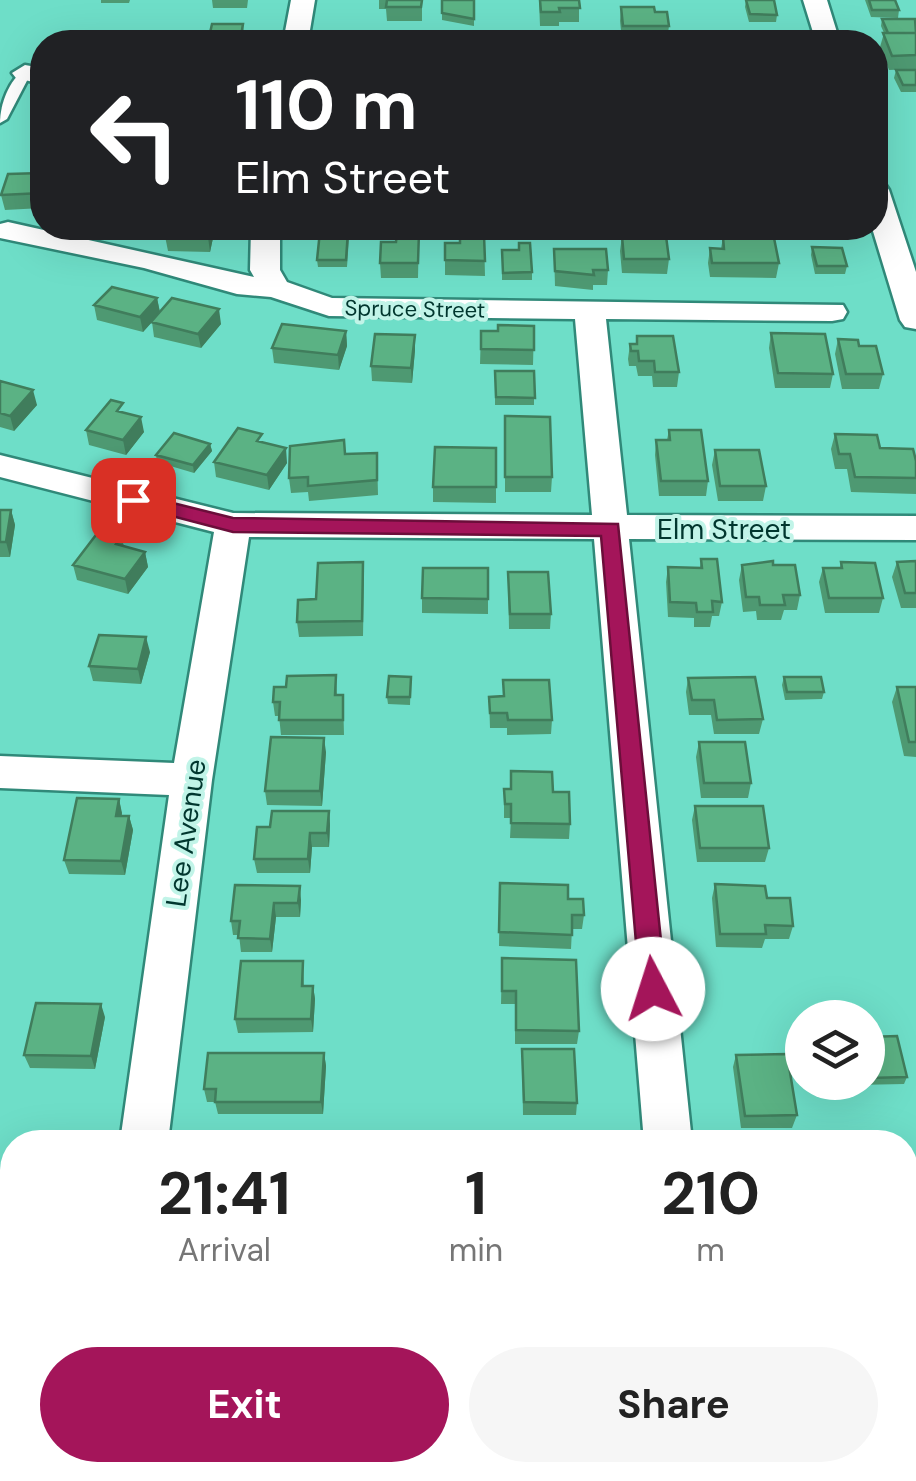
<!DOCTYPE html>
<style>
:root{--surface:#fff;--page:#f6f6f6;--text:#222;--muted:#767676;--accent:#a4155a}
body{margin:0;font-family:"DM Sans",sans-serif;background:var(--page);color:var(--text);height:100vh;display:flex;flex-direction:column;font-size:38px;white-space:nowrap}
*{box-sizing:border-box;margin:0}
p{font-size:32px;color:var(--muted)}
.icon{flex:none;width:55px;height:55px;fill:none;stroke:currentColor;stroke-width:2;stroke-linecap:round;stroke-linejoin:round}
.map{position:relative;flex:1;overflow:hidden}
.details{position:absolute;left:0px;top:1130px;width:918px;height:352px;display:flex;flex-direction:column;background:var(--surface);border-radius:40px 40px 0 0;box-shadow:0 10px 40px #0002}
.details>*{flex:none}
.guide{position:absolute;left:30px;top:30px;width:858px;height:210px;border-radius:40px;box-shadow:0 10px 40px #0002;background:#202124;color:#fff;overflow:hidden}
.fabs{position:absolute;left:785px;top:1000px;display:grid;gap:20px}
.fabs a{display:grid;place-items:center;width:100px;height:100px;border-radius:50%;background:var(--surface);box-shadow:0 10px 40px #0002;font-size:50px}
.pin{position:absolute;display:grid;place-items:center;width:85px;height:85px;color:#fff;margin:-42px;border-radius:20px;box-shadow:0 5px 15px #0006}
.me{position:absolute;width:110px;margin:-55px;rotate:355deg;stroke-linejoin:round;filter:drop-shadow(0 0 8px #0008)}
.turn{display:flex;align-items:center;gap:35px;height:210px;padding:0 40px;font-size:45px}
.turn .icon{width:130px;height:130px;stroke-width:2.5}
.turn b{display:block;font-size:70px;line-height:85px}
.eta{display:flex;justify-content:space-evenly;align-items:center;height:170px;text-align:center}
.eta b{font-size:60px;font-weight:700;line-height:70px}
.cta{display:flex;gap:20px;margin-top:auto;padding:20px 40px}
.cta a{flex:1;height:115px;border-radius:60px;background:var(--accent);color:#fff;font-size:40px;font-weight:700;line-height:115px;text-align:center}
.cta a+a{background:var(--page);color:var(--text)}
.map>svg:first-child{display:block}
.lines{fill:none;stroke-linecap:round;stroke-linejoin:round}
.service-casing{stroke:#308979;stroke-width:5}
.minor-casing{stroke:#308979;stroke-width:5}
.service{fill:#fff;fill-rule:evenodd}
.minor{fill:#fff;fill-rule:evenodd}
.wall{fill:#4e9972}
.shaded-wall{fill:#407d5c}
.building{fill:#5bb284;stroke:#407d5c;stroke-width:2.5}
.route{fill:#a4155a;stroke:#6b0e3a;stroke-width:2.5}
.labels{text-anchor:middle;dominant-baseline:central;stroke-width:8;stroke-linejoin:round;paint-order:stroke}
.far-street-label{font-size:22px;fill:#01362e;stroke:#c1f4e8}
.street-label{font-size:28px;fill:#01362e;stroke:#c1f4e8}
</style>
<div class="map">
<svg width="916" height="1481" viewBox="0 0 916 1481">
<rect width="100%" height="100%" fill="#6edec8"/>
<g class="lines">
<defs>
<path id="service" d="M25 69 31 73 7 119 0 123C0 104 9 80 25 69Z"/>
<path id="minor" d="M291 0H315L308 42H283Z
M803 0H827L840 42H816Z
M25 65 42 68V84L16 78 12 73Z
M875 182 885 184 889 190 916 272V329L905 327 900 320 872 228Z
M8 222 254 277 250 270 251 228H280V270L287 282 332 298 843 305 847 312 843 319 832 321 606 319 627 515 916 516V540L629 539 692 1142H644L594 539 249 537 212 780 168 1142H120L169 795 0 788V756L174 763 214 532 0 477V455L233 513 592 515 575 319 329 316 271 297 237 294 144 268 0 238V224Z
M72 1470H128L127 1481H71Z
M670 1470H726L727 1481H671Z"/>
</defs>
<use href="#service" class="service-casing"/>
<use href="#minor" class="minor-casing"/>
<use href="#service" class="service"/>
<use href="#minor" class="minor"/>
</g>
<path class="wall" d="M101 0H130L129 3H101Z
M212 0H248L247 8H213Z
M379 0H422V21H387L386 9H379Z
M442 0H474V26L442 20Z
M539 0H579V22H559V26H540Z
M746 0 777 15 776 22H749L745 7Z
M865 0H895L899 10 898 18 871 17Z
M621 7 655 12 669 26 667 40H622L620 21Z
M882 19 916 21V69L889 70 880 47 884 33 881 26Z
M896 70H916V92H901L894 78Z
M42 173V208L5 210 1 195Z
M77 228H107L105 234 78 235Z
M168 228 213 238 210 252 168 251 165 236Z
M419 232 418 278H381L380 263 396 242Z
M484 235 485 276 445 275V243H460Z
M622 236 669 259 667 274 622 273 620 251Z
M723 237 779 263 776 278 710 277 708 263 710 248 721 249Z
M349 238 347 267H318L317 260Z
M812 247 847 266 845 274H815L811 255Z
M554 249 608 270 607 285H593V290L555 286Z
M502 250 532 272V280H502Z
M157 298 160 312 221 324 201 348 154 337 152 322 143 332 97 320 94 305Z
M534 326 533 365 480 364 481 331H498Z
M346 331 347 346 339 370 274 363 272 348Z
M771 333 833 374 830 388H775L769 348Z
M637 336 679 372 677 387H653L652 376H638L636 366H629L628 359 630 344H636Z
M838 339 859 346 883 374 879 389H842L835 354Z
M415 350 412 383 372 381 371 366Z
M495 371H534V405H495Z
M0 381 37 405 14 431 0 427Z
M125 413 144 432 126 455 89 445 86 430Z
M505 416 552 477 551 492H505Z
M669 430 708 481 706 496H659L655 455 656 440H667Z
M835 434 916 461V494L851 492 847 469H835L831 449Z
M263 442 287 463 269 490 216 477 214 462Z
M210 444 212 451 194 473 157 462 156 455Z
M496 448V503L433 502V487Z
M715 450 766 486 763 501H718L712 465Z
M377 453 378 495 309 501 308 492 291 493 289 478 345 454Z
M0 510H11L15 525 10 557H0Z
M121 537 124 546 145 552 148 567 128 594 77 580 73 565Z
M701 559 722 602 719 616H712L710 627H694V618L668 617 666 582 668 567 700 568Z
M916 561V608H901L892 577 897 562Z
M841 562 883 598 879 613H825L819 582 823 568H840Z
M742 565H773L800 595 797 610H784L781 620H757L756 611 743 612 739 580Z
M488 568V614L422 613V598Z
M508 572 551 614 550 629H509Z
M364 577 363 636 299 637 297 622 316 599Z
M150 652 141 684 93 681 89 666Z
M336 675 337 695H343L344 735H281L279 716H275L273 702 286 687Z
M411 677 410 705 388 704 387 697Z
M784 677 824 692 822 699 785 700 782 685Z
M688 678 763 719 759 734H714L711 715H689L686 692Z
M503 680 552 720 551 734 507 735V728H490L489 697 503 696Z
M897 687H916V757L904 756 892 702Z
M699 742 751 783 748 798H701L696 757Z
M326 752 322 806 267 805 265 791Z
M504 789 553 792 570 824 569 839 510 838 511 818H504Z
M119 799 122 816H129L133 830 125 875 69 874 64 860Z
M695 806 769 848 765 862H697L692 820Z
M329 811 330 825 329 847H312L310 873H257L254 859 270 827Z
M500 883 568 899 584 915 582 929H572L571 949 499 946Z
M715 884 767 898 793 926 789 939H765L762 948 716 947 712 898Z
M235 885 301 900 300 917H276L272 952H241L239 935H233L231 921Z
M502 958 579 1031 577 1044H515V1004H501Z
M303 961 304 986H313L315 999 313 1032 238 1033 235 1019Z
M105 1017 95 1069 30 1068 24 1055Z
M868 1037 907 1077 904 1084 855 1085V1082H868Z
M522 1049 577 1103 576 1115H523Z
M324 1053 326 1066 323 1114H218L215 1102H207L204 1089Z
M736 1055 797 1115 792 1128H741L733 1067Z
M0 1260H12V1400H0Z"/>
<path class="shaded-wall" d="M243 24 244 42H240Z
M211 228H212L213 238 210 252 208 237Z
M157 298 160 313 143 332 140 317Z
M219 309 221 324 201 348 198 334Z
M346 331 347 346 339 370 338 355Z
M415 335V350L412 383 411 368Z
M33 390 37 405 14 431 10 416Z
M141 417 144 432 126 455 123 440Z
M210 444 212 451 194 473 193 465Z
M286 448 287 463 269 490 267 475Z
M11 510 15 525 10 557 6 542Z
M145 552 148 567 128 594 125 579Z
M146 637 150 652 141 684 138 669Z
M324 738 326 752 322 806 320 791Z
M119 799 122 813 119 830 116 816Z
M329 811 330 825 329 847 327 833Z
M129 816 133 830 125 875 121 861Z
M310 833 312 847 310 873 308 859Z
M300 886 301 900 300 917 298 903Z
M274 903 276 917 272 952 270 939Z
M313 986 315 999 313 1032 311 1019Z
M101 1004 105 1017 95 1069 91 1056Z
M324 1053 326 1066 323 1114 321 1102Z"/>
<path class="building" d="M387 0H422L421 7H386Z
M442 0H474V19L442 13Z
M540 0H579L580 8H559L560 12H541Z
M746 0H774L777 15 750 14Z
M869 0H895L899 10H872Z
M621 7H654L655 12H667L669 26H623Z
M882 19H915L916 33H888Z
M212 24H243L240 42H208Z
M883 33H916V55L892 56Z
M896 70H916V85H903Z
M42 173V193L1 195 8 174Z
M168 228H211L208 237 165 236Z
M320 231H348L346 260H317Z
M397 232H419L418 263H380L381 242H396Z
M460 235H484L485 261 445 260V243H460Z
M622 236H666L669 259H624Z
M723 237 774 238 779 263H712L710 248 724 249Z
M519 243H530L532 272 503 273 502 250H519Z
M812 247 842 248 847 266H817Z
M554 249H606L608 270H593L594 275 555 271Z
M112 287 157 298 140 317 94 305Z
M172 298 219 309 198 334 151 322Z
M282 324 346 331 338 355 272 348Z
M498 325 534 326V350L481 349V331H498Z
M771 333 825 334 833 374 778 373Z
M375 334 415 335 411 368 371 366Z
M637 336H673L679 372H655L654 361H639L638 351H631L630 344H637Z
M838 339 858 340 859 346H876L883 374H846Z
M495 371H534L535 398 496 397Z
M0 381 33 390 10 416 0 413Z
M111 400 123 403 117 411 141 417 123 440 86 430Z
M505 416 550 417 552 477H505Z
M238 428 262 434 257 441 286 448 267 475 214 462Z
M669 430H701L708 481H661L656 440H670Z
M174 433 210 444 193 465 156 455Z
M835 434 877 435 880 448 913 449 916 461V478L855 477 850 454H839Z
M344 440 345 454 377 453V480L308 486V477L289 478 290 446Z
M435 447 496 448V487H433Z
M715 450H759L766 486H720Z
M0 510H11L6 542H0Z
M99 531 121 537 116 544 145 552 125 579 73 565Z
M701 559H717L722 602 712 601 713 612H697L696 603 670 602 668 567 702 568Z
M773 561V565H795L800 595H783L785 605H760L759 597H746L742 565Z
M916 561V593H905L897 562Z
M363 562 362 621 297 622 298 600 316 599 318 563Z
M841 562 875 563 883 598H829L823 568H842Z
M423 568H488V599L422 598Z
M508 572H548L551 614H510Z
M99 635 146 637 138 669 89 666Z
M336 675 335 695H343V720H279L280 702H273L274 687H286L287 676Z
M389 676 411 677 410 697H387Z
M755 677 763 719 717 720 714 700H692L688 678Z
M784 677H821L824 692H787Z
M503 680H549L552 720H508L507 713H490L489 697 504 696Z
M897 687H916V742H909Z
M271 737 324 738 320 791H265Z
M699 742H745L751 783H704Z
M511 771 552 772 553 792H569L570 824 511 823V804H505L504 789H511Z
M77 798 119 799 116 816H129L121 861 64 860Z
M695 806H763L769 848H700Z
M272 811H329L327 833H310L308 859H254L257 827H270Z
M500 883 568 885V899H583L584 915H572V935L499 932Z
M715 884 765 886 767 898H790L793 926 765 925 766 934H720Z
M235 885 300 886 298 903H274L270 939 238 938 240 921H231Z
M502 958 576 960 579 1031 516 1030V991H502Z
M241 961H303L302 986H313L311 1019H235Z
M36 1003 101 1004 91 1056 24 1055Z
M897 1036 907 1077 868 1078V1037Z
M522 1049H574L577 1103 524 1102Z
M208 1053H324L321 1102H215L216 1089H204Z
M787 1054 797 1115 745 1116 736 1055Z
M529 1133 589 1134 590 1142H529Z
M748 1137H864L865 1142H749Z
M289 1139V1142H237V1140Z
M0 1260H12V1390H0Z
M188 1470H271L270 1481H187Z
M601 1478V1481H512V1479Z"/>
<path class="route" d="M133 493 233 518 618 524 666 989 662 997 653 1000 644 997 640 989 601 536 233 532 126 504V495Z"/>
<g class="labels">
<g class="far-street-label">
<text transform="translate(415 309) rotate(1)">Spruce Street</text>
</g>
<g class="street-label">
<text x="724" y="529">Elm Street</text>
<text transform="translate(186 833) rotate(-82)">Lee Avenue</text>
</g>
</g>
</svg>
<div class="fabs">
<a><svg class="icon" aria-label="layers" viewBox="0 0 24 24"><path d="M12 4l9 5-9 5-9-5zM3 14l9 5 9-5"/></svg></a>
</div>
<div class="pin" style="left:133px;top:500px;background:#d93025"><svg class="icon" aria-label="arrive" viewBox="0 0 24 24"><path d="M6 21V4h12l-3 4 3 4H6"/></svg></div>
<svg class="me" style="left:653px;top:989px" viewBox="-20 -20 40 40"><circle r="19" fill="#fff"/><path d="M0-13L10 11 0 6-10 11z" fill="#a4155a"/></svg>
<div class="guide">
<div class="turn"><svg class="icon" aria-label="left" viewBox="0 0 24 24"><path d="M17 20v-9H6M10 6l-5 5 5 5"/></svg><div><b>110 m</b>Elm Street</div></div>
</div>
<section class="details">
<div class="eta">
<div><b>21:41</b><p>Arrival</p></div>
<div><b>1</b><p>min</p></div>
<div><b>210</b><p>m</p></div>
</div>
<div class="cta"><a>Exit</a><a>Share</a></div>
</section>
</div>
